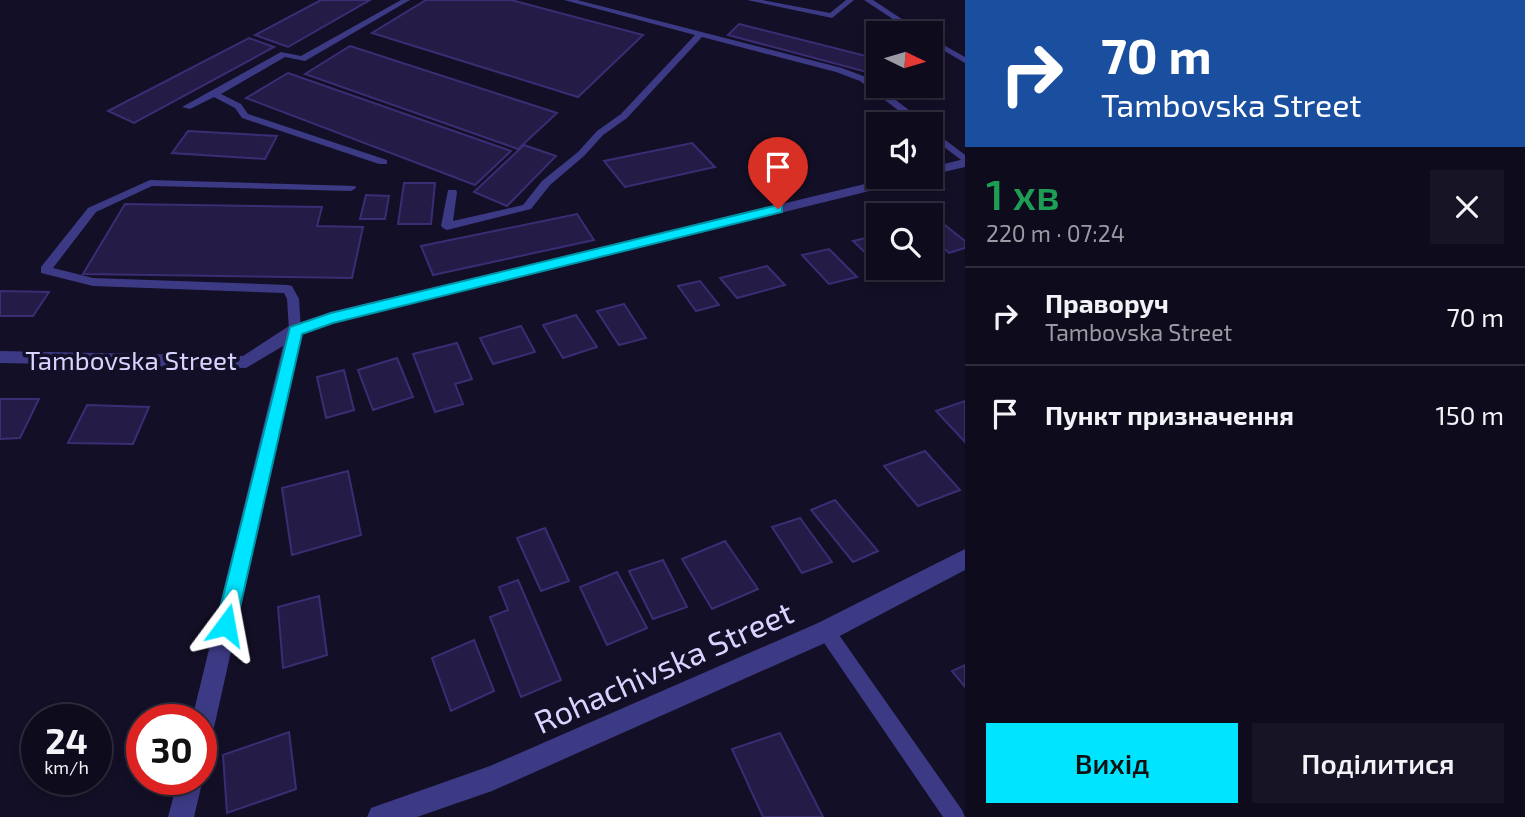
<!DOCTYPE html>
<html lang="uk">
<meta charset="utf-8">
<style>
:root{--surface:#0e0b1c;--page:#171425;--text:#f1f3f6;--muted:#9b9ba3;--line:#2e2b3b;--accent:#00e5ff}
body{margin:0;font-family:"Exo 2",sans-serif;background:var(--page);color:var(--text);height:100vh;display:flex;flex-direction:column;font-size:26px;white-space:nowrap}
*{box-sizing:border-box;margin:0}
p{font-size:23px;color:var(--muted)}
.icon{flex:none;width:38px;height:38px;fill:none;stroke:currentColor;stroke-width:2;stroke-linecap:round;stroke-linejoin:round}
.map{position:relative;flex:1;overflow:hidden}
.side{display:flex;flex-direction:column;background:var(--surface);width:560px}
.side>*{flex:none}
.top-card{background:#1a4fa0;color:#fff;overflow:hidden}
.needle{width:46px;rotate:95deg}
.controls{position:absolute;left:866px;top:21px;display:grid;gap:14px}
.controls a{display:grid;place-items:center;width:77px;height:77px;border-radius:0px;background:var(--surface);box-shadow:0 4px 10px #0003,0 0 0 2px var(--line);font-size:35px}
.speed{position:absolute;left:21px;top:704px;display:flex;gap:14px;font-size:35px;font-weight:700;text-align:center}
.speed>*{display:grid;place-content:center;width:91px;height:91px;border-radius:50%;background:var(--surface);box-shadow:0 4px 10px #0003,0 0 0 2px var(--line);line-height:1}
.speed small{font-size:18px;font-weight:400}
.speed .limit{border:10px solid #d22;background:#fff;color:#111}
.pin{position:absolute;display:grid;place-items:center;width:60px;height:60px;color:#fff;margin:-72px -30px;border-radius:50% 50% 50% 0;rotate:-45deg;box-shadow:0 0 7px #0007}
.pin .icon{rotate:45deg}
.me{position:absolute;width:77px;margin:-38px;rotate:13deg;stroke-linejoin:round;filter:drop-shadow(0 0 5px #0008)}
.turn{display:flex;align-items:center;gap:24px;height:147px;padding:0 21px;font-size:32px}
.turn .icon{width:91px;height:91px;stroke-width:2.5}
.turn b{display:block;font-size:49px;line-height:60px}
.round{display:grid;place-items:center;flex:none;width:74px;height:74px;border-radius:0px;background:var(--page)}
.head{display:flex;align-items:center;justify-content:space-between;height:119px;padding:0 21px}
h1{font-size:42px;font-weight:600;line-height:52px;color:#1e9e55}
.cta{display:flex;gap:14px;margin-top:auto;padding:14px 21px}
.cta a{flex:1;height:80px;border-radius:0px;background:var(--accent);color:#111;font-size:28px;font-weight:600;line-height:80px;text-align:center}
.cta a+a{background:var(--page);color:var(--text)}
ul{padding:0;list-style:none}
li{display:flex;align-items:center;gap:21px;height:98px;padding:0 21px;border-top:2px solid var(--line)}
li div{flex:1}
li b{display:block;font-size:26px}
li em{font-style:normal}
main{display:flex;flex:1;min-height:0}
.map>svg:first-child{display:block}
.building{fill:#241b47;stroke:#3b2d73;stroke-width:2}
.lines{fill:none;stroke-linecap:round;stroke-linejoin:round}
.service{fill:#3d3a85;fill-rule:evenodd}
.minor{fill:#3d3a85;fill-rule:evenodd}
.route{fill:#00e5ff;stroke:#0095a6;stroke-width:2}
.labels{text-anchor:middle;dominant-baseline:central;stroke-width:7;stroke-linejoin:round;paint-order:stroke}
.street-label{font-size:26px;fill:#d9d4ff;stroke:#130f26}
.near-street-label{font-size:32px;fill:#d9d4ff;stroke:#130f26}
</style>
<main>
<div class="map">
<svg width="965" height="817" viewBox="0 0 965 817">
<rect width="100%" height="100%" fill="#130f26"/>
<path class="building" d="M321 0H370L288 47 255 35Z
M426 0H511L643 35 578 97 372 33Z
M739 24 878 59V75L728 35Z
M249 38 274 47 134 123 108 111Z
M350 46 557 113 518 149 305 74Z
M288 73 511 151 475 185 246 98Z
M188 131 277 136 265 159 172 153Z
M692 143 715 167 625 187 604 161Z
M524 145 556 156 507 206 474 192Z
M404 183H435L431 224H398Z
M366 195 389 196 385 219H360Z
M125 204 322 207 317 226 363 227 352 278 83 274Z
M577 214 594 240 433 275 421 246Z
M941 222 965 241V248L949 253 931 238V225Z
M878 235V262L876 263 853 241Z
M829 249 857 277 829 284 802 255Z
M767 266 785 285 737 298 720 278Z
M700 281 719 305 696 311 678 286Z
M0 291 49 292 33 316H0Z
M624 304 646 338 619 345 597 311Z
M576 315 597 347 563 358 543 325Z
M521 326 535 352 493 364 480 338Z
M457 343 472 379 455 384 463 404 435 412 413 354Z
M397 358 413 397 373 410 358 370Z
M344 370 354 410 326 418 317 377Z
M0 399H39L20 438 0 439Z
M965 401V442L936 411Z
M87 405 149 407 133 444 68 443Z
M925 451 960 490 918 506 884 466Z
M348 471 361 535 292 555 282 488Z
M835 500 878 551 853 562 811 510Z
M800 518 832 562 802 573 772 527Z
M545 528 569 581 541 591 517 538Z
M725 541 758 589 712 609 682 559Z
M663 560 687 607 653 619 629 571Z
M617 572 647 628 607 645 580 587Z
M518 580 561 680 521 697 490 617 508 610 499 587Z
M319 596 327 655 283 668 278 607Z
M474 640 494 691 451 711 432 658Z
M965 665V687L952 671Z
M289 732 296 789 227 813 223 755Z
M780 733 823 817H763L732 749Z"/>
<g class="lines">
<path class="service" d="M401 0H410L305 61 285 57 221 94 241 104 248 114 387 160V164H379L242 118 235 108 214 97 190 109 182 107 281 52 301 56Z
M564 0H577L842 68 866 77 927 124H916L860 81 836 72 702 37 627 118 603 135 584 156 550 185 531 209 447 230 443 228 441 226 448 190H456L457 192 453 221 523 205 542 181 578 152 597 131 621 114 695 35Z
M747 0H762L830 13 846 0H854L832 18Z
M864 0H873L923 33H914Z
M931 38 965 57V63L931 43Z
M931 129 965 155V163L931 137Z
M150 180 355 186 356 188 351 191 152 186 96 212 53 268 93 278 288 285 292 286 299 299 301 330 299 333 295 335 289 330 287 299 284 293 93 286 41 273V267L88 208Z
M826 622 832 625 962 810 965 817H943L820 637 817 631 820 625Z"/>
<path class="minor" d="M965 159V167L931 175V167Z
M894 177H915L914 180 333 323 302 334 213 732 210 741 201 744V719H192L283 346 246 368 0 363V351L243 356 289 326 331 312Z
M965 549V570L834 639 492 791 417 817H367L371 808 490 766 818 623Z
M201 776 203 779 194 817H168L178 779H201Z"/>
</g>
<path class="route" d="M778 205 782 206V212L333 323 302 334 236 625 233 632 226 635 219 632 216 625 290 327 331 313Z"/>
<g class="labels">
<g class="street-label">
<text x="131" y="359">Tambovska Street</text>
</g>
<g class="near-street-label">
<text transform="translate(663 666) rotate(-24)">Rohachivska Street</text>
</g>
</g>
</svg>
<div class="controls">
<a><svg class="needle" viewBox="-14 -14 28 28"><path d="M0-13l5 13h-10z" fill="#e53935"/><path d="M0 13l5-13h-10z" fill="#9b9ba3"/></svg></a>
<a><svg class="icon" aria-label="sound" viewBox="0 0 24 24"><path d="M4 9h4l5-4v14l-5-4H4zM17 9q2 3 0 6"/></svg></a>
<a><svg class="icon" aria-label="search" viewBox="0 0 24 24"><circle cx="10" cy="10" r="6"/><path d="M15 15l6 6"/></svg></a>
</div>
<div class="speed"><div>24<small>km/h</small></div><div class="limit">30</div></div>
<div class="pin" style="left:778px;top:209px;background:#d93025"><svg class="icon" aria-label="arrive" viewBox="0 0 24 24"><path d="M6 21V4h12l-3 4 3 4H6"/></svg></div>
<svg class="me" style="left:226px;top:625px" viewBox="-20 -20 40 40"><path d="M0-17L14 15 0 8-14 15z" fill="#00e5ff" stroke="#fff" stroke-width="4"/></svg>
</div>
<section class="side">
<div class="top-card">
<div class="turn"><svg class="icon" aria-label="right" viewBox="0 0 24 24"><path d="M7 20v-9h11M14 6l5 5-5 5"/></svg><div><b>70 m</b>Tambovska Street</div></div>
</div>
<div class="head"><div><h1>1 хв</h1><p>220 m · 07:24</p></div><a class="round"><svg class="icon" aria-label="close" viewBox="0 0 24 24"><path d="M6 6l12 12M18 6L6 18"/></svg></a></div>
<ul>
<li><svg class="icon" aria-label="right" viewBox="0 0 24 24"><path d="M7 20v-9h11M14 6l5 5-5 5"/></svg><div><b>Праворуч</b><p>Tambovska Street</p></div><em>70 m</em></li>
<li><svg class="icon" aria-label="arrive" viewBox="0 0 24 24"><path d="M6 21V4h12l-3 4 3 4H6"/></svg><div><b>Пункт призначення</b></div><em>150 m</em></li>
</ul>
<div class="cta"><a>Вихід</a><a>Поділитися</a></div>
</section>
</main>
